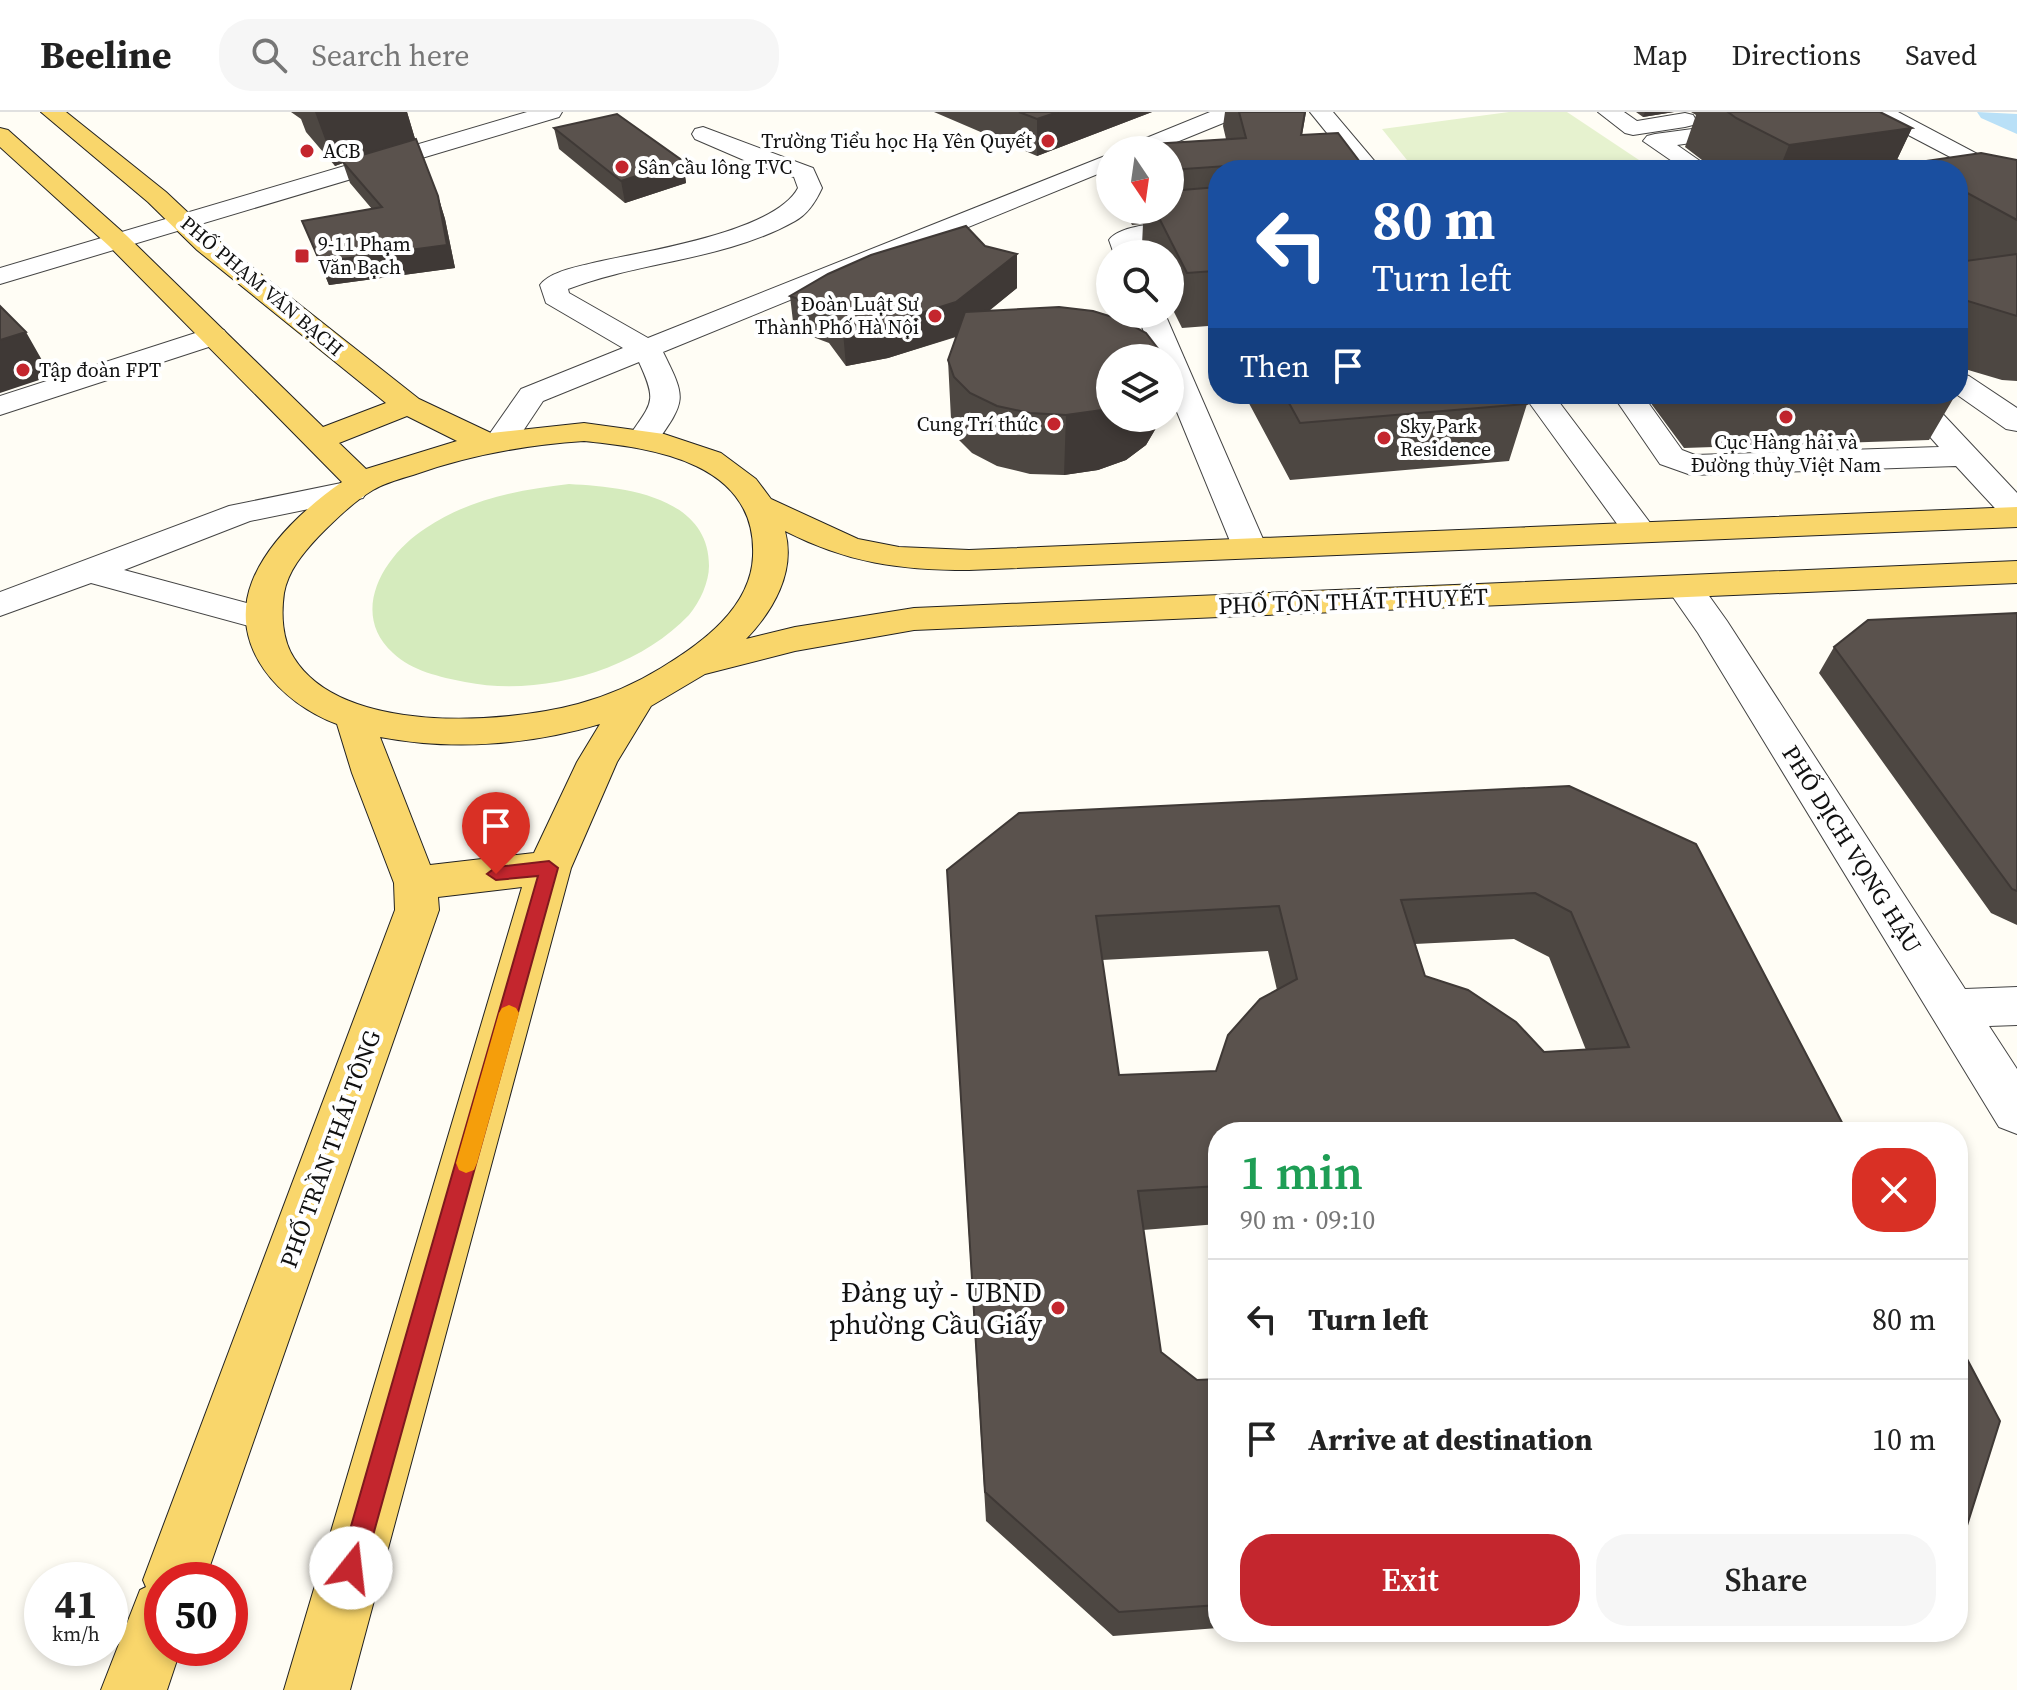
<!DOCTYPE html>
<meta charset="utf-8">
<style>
:root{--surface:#fff;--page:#f6f6f6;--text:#222;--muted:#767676;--line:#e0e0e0;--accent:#c4262e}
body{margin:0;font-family:"Source Serif 4",serif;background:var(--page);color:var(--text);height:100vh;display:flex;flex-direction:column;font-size:30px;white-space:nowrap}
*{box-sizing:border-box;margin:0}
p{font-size:26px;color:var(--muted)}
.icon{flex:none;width:44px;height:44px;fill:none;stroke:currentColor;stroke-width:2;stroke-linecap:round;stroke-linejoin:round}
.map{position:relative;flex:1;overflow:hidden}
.sheet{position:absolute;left:1208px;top:1010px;width:760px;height:520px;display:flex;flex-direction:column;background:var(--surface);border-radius:32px;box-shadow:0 4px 12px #0003}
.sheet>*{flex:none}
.guide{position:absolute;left:1208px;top:48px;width:760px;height:244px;border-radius:32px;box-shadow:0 4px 12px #0003;background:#1a4fa0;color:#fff;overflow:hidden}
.needle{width:52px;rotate:167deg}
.buttons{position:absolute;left:1096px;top:24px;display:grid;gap:16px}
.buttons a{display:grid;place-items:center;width:88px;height:88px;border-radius:50%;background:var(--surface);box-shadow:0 4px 12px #0003;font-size:40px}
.speed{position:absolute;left:24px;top:1450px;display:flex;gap:16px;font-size:40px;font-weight:700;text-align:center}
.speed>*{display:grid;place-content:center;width:104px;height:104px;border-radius:50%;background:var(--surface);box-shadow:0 4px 12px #0003;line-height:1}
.speed small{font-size:20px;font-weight:400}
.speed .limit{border:12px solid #d22;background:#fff;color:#111}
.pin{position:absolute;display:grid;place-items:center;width:68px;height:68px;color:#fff;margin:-82px -34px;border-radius:50% 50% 50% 0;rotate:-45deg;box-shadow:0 0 8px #0007}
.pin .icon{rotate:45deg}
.me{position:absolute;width:88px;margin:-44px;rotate:16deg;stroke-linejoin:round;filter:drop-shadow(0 0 6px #0008)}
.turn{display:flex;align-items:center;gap:28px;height:168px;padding:0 32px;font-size:36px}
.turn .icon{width:104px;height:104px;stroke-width:2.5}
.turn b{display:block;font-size:56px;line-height:68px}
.then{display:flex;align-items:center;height:76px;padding:0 32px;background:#0003;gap:16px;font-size:30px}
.round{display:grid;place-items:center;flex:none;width:84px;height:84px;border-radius:32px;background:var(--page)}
.overview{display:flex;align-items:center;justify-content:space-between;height:136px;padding:0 32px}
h1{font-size:48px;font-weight:600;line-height:60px;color:#1e9e55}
.button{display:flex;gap:16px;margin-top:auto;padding:16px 32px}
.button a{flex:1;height:92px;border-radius:32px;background:var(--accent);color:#fff;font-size:32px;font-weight:600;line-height:92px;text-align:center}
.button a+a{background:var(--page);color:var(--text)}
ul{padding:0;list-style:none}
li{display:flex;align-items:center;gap:24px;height:120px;padding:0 32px;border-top:2px solid var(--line)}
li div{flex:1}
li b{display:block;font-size:30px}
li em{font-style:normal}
header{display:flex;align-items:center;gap:48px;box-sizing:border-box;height:112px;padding:0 40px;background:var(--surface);border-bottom:2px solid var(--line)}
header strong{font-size:38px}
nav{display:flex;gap:44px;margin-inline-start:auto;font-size:28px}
.search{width:560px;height:72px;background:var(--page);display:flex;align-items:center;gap:20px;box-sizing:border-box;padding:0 28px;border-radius:32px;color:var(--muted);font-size:30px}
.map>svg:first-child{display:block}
.green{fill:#d5ebbd}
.pitch{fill:#e6f2cf}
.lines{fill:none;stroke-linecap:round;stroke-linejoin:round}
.canal{fill:#b9e0f7;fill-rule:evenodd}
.minor-casing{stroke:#444;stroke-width:2}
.major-casing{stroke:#222;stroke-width:2}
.minor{fill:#fff;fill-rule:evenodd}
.major{fill:#f9d66b;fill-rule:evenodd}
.wall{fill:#4d4742;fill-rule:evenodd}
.shaded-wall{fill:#3f3936}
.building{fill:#5a524d;stroke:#3f3936;stroke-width:2;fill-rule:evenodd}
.route{fill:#c4262e;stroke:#7f191e;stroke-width:2}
.slow{fill:#f59e0b}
.poi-dot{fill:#c4262e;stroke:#fff;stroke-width:3}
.labels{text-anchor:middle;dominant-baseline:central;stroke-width:8;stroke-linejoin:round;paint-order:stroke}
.far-poi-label{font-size:20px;fill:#111;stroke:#fff;text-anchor:start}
.far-street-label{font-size:20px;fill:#111;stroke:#fff}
.street-label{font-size:24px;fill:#111;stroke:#fff}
.near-poi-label{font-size:28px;fill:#111;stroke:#fff;text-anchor:end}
</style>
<header>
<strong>Beeline</strong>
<div class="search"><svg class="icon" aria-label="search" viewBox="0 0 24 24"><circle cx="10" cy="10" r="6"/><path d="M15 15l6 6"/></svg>Search here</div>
<nav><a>Map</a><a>Directions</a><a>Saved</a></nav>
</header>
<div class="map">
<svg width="2017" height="1578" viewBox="0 0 2017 1578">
<rect width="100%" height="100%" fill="#fffdf5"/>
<path class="green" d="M569 372C622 375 709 383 709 454 709 470 700 490 689 503 636 559 540 585 465 570 440 565 412 559 393 541 348 500 385 442 426 416 469 387 518 378 569 372Z"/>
<path class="pitch" d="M1509 0H1567L1654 58H1415L1382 17Z"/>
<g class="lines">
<path class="canal" d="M1977 0 2017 2V22L1981 6Z"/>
<defs>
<path id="minor" d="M527 0H562L559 5 0 172V156Z
M1210 0H1241L1238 5 1157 38H1125L1129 33Z
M1310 0H1333L1382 58H1357Z
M1598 0H1624L1637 9 1685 1 1693 3 1696 8 1693 13 1685 15 1633 23 1625 21Z
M1819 0H1898L2017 63V80L1874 5 1677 33 1713 58H1685L1643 29 1647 24 1655 22Z
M703 15 813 56 822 76C816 89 808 102 795 109 726 148 641 149 568 177L569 181 648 226 1110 42V57L663 240C687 288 686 288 655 333L644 335 633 333 628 326C652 290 658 291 639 250L543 289 513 334 502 336 491 334 486 327 521 277 623 236 546 191 540 173C550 159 581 154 597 150 645 139 775 120 798 76L794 65 753 52 695 27 692 22 695 17Z
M1840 18 1907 53 1911 58H1882L1832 30 1829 25 1832 20Z
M1218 108V124L1137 130 1140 142H1114L1109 128C1123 108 1193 110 1218 108Z
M1137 202H1165L1266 434 1261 441 1249 444 1237 441 1232 434 1170 283V246H1154Z
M214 215 224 218 228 224 224 230 0 303V284Z
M1958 261 1969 264 2017 296V319L2006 317 1956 282Z
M1523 282H1553L1657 420 1652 427 1640 430 1628 427Z
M1612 282H1642L1682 338 1695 343 1939 335 1892 282H1924L2017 381V410L2005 407 1956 354 1691 363 1660 352Z
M351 369 363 372 367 379 363 386 250 409 124 458 276 499 281 507 276 515 263 518 91 471 0 504V480L229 394Z
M1684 464 1697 467 1727 509 1965 877 2017 875V913L1989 914 2017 957V1022L1999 1015 1698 521 1666 475 1671 467Z"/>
<path id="major" d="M41 0H66L166 80 215 126 419 287 491 321 584 311 664 322 721 341 756 367 771 387 858 427 899 435 969 438 2017 395V415L969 458C899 458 848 451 785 419 796 460 773 499 746 527L795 515 914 496 2017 449V471L914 518 795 539 705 562 651 594 617 650 571 756 350 1578H284L522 775 438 785 439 798 205 1468H162V1536H181L167 1578H101L140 1478 146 1475 143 1468 395 798 394 771 352 661 337 612C281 591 227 535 252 470 268 429 308 394 342 370L109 134 0 35V16L8 18 127 124 323 315 386 291 197 138 148 90ZM407 304 457 329 366 357 339 331ZM584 329C655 336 757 351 753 444 751 496 701 532 661 556 635 572 607 584 578 592 503 612 342 623 294 546 282 528 281 502 284 481 288 459 303 441 318 425 335 408 353 390 373 378 385 371 399 367 413 363 469 343 525 333 584 329ZM600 612 577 650 534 741 430 753 380 625C453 639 530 633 600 612Z"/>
</defs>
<use href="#minor" class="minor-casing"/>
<use href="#major" class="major-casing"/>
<use href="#minor" class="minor"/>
<use href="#major" class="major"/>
</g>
<path class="wall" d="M291 0H407L415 27 438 84 445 107 455 156 329 173 302 109 372 97 350 71 343 51 335 54 306 20 301 7Z
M934 0H1152L1037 44Z
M1225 0H1306L1302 23 1366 58H1218V233L1208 214 1182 216 1170 192V142H1146L1142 133 1143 112 1132 113 1125 98H1170V38H1121L1122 34 1226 27 1223 14Z
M1636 0H1674L1643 5Z
M1691 0H1880L1912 16 1892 58H1715L1685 35 1696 3Z
M554 16 683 49 686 71 625 91 559 37Z
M2017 48V269L2002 268 1958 255V150H1961L1958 148V58H1908L1912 51Z
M985 134 1017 142V176L989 199 1110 306H1157L1156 316 1146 333 1126 348 1098 358 1064 363 1030 362 997 354 972 341 956 325 951 307 948 248 956 225 888 246 846 254 829 231 794 218 790 184Z
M1244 282H1520L1527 292 1509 349 1290 368Z
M1644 282H1956L1929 328 1684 336Z
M2017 501V813L1991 801 1819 561 1834 535Z
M1569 674 1847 1020H1218V1112L1143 1118 1161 1240 1197 1268 1218 1267V1516L1113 1524 986 1409 947 758ZM1514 827 1549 845 1586 938 1544 940 1425 864 1415 832ZM1268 839 1277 878 1216 959 1119 963 1102 848Z"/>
<path class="shaded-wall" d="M315 0H407L416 30 342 49 343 51 335 54Z
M1058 0H1152L1037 44V7Z
M1645 0H1674L1643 5Z
M1912 16 1892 58H1779L1789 33Z
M683 49 686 71 625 91 621 69Z
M438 84 445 107 455 156 329 173 320 150Z
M1017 142V176L957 224 888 246 846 254 843 220Z
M26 220 51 264 0 281V228Z
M1110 295V306H1157L1156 316 1146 333 1126 348 1098 358 1064 363 1066 303Z"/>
<path class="building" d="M1019 0H1058L1037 7Z
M1239 0H1305L1301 23 1338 21 1366 58H1226V54L1170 58V38H1124L1122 34 1246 26Z
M1728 0H1880L1912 16 1789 33 1736 6Z
M617 2 683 49 621 69 554 16Z
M416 27 438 84 447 133 320 150 302 109 382 95 342 49Z
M1981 41 2017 48V108L1958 76V58H1925L1912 51Z
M1218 75V166L1214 159 1187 161 1155 98H1170V79Z
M966 114 985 134 1017 142 956 190 886 212 843 220 825 197 790 184 828 162 871 143Z
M2017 142V204L1961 187 1958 181V150Z
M0 194 26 220 0 228Z
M1059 195 1093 199 1122 208 1146 221 1159 238 1160 246H1110V295L1102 298 1066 303 1030 301 997 294 970 281 954 265 948 248 965 200Z
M1284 282H1520L1527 292 1300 311Z
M2017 501V779L2012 777 1834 535 1868 508Z
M1569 674 1696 732 1847 1020H1218V1074L1138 1079 1161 1240 1197 1268 1218 1267V1493L1119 1500 985 1380 947 758 1019 701ZM1535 781 1571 800 1629 935 1544 940 1516 910 1468 878 1425 864 1401 788ZM1279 794 1297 867 1260 887 1228 923 1216 959 1119 963 1096 804Z
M1958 1230 2000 1309 1958 1442Z"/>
<path class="route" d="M549 749 558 756 364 1456 361 1465 351 1468 342 1465 339 1456 538 764 496 768 487 762 496 755Z"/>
<path class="slow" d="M509 893 516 896 519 901 477 1051 474 1058 466 1061 459 1058 456 1051 499 901 502 896Z"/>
<g class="poi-dot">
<circle cx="1048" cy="29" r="8"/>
<circle cx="307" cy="39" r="8"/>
<circle cx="622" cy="55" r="8"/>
<rect x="294" y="136" width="16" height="16" rx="4"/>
<circle cx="935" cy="204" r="8"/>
<circle cx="23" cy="258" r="8"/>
<circle cx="1786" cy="305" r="8"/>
<circle cx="1054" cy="312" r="8"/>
<circle cx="1384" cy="326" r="8"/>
<circle cx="1058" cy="1196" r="8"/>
</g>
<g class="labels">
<g class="far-poi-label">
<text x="1032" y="29" text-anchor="end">Trường Tiểu học Hạ Yên Quyết</text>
<text x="323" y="39">ACB</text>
<text x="638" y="55">Sân cầu lông TVC</text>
<text x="318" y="132">9-11 Phạm<tspan x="318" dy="23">Văn Bạch</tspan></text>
<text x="919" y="192" text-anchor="end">Đoàn Luật Sư<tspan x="919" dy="23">Thành Phố Hà Nội</tspan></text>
<text x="39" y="258">Tập đoàn FPT</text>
<text x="1038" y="312" text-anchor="end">Cung Trí thức</text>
<text x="1400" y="314">Sky Park<tspan x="1400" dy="23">Residence</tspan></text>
<text x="1786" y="330" text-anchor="middle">Cục Hàng hải và<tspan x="1786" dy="23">Đường thủy Việt Nam</tspan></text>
</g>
<g class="far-street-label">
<text transform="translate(262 174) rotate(40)">PHỐ PHẠM VĂN BẠCH</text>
</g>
<g class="street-label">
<text transform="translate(1353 489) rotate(-2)">PHỐ TÔN THẤT THUYẾT</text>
<text transform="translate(1852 737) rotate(58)">PHỐ DỊCH VỌNG HẬU</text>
<text transform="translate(330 1037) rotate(-70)">PHỐ TRẦN THÁI TÔNG</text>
</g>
<g class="near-poi-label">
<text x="1042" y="1180">Đảng uỷ - UBND<tspan x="1042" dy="32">phường Cầu Giấy</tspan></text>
</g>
</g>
</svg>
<div class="buttons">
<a><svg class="needle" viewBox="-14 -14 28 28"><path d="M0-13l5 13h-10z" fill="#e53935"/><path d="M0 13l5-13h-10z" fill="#767676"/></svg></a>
<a><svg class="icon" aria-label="search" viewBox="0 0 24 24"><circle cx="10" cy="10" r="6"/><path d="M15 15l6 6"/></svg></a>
<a><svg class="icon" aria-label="layers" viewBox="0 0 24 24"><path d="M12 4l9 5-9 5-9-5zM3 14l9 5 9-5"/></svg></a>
</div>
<div class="speed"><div>41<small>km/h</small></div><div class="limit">50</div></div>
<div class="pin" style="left:496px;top:762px;background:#d93025"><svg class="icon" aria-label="arrive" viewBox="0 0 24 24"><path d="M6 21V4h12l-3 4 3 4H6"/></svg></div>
<svg class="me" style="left:351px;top:1456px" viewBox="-20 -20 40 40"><circle r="19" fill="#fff"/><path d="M0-13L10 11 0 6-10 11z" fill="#c4262e"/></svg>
<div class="guide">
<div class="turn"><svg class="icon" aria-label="left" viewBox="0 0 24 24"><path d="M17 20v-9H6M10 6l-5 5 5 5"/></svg><div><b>80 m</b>Turn left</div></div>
<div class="then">Then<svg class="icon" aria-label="arrive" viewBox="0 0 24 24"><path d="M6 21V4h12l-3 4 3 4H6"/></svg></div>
</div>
<section class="sheet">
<div class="overview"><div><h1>1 min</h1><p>90 m · 09:10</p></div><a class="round" style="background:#d93025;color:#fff"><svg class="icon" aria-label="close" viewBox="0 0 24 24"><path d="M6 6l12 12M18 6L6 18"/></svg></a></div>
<ul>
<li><svg class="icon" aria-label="left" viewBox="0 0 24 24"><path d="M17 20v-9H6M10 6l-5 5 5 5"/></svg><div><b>Turn left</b></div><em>80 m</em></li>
<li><svg class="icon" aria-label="arrive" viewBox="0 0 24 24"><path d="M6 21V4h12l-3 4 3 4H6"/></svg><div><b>Arrive at destination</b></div><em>10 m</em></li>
</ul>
<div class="button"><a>Exit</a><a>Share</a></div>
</section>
</div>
